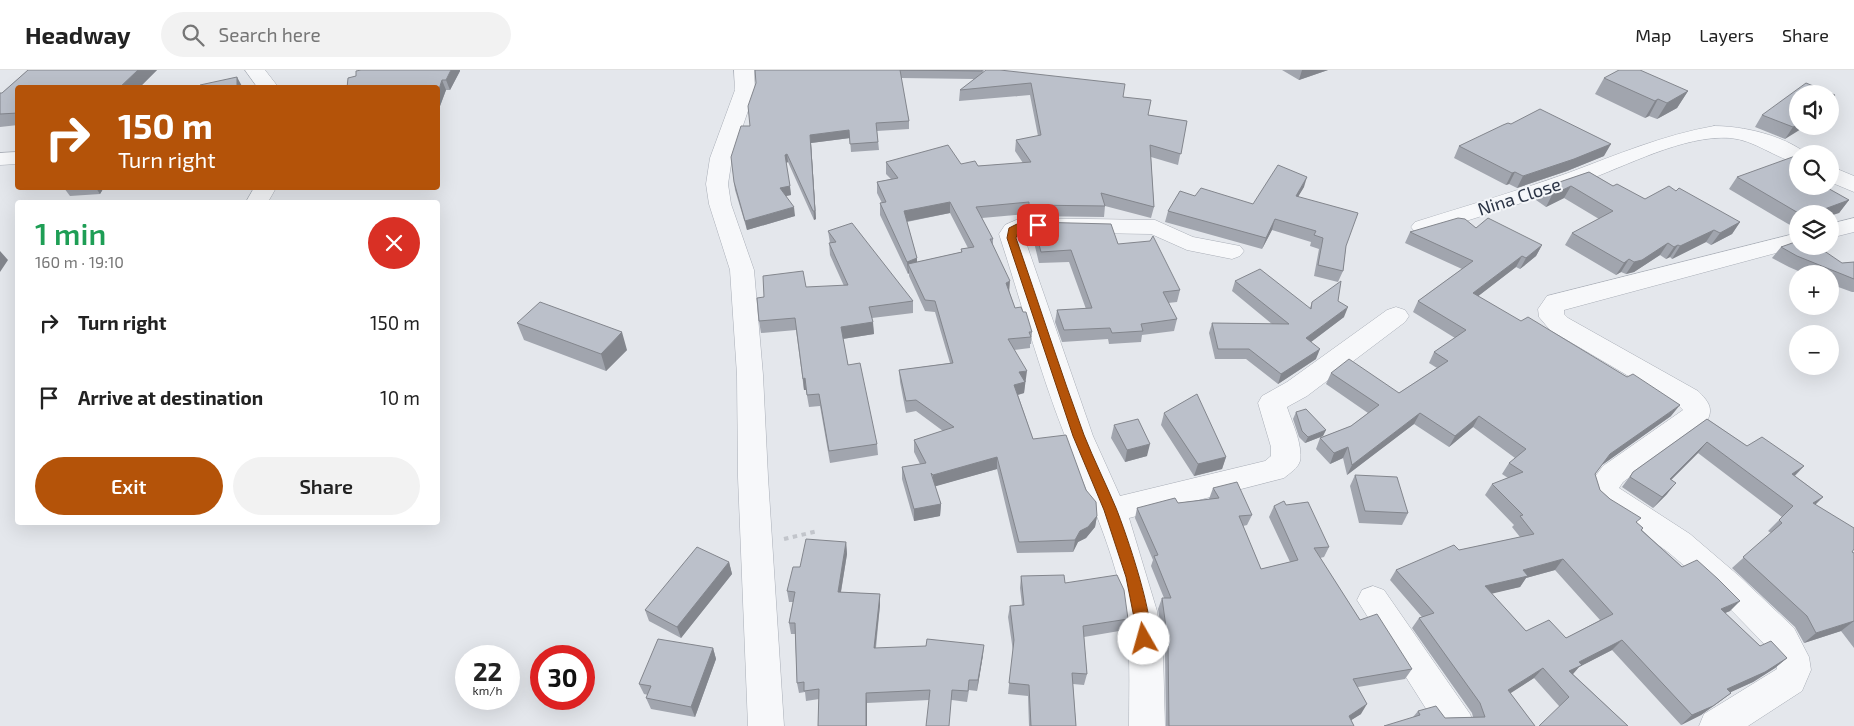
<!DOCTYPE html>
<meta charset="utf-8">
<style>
:root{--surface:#fff;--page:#f2f2f2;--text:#222;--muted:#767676;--line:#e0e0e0;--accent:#b45309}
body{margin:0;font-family:"Exo 2",sans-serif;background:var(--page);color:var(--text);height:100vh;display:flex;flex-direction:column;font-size:19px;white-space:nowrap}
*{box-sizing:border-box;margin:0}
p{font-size:16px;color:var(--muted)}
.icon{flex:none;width:28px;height:28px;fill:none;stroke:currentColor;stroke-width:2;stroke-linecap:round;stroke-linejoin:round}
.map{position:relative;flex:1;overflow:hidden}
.sheet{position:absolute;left:15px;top:130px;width:425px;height:325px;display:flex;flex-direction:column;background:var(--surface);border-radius:5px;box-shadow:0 5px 20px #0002}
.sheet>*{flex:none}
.hud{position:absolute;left:15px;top:15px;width:425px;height:105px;border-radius:5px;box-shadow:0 5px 20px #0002;background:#b45309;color:#fff;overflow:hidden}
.tools{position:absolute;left:1789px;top:15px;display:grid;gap:10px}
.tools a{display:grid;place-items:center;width:50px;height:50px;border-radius:50%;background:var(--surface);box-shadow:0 5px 20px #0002;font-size:25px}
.speed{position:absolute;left:455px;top:575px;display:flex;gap:10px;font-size:25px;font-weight:700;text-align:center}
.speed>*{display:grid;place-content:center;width:65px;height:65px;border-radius:50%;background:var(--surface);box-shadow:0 5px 20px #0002;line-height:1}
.speed small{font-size:12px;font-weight:400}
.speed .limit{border:8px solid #d22;background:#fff;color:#111}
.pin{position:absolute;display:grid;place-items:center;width:42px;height:42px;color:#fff;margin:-21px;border-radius:10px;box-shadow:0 2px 8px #0006}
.me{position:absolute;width:55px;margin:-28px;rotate:353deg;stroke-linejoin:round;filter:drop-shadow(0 0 4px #0008)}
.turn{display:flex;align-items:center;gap:18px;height:105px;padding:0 20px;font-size:22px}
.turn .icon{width:65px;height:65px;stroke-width:2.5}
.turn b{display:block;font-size:35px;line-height:42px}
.round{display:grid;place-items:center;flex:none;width:52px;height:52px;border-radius:26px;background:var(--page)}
.summary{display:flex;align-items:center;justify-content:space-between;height:85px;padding:0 20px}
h1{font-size:30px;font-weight:600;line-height:38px;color:#1e9e55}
.action{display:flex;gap:10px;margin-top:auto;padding:10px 20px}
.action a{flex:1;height:58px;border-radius:30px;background:var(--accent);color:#fff;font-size:20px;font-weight:600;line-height:58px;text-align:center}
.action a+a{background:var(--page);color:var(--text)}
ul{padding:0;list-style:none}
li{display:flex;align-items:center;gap:15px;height:75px;padding:0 20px}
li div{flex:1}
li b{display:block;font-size:19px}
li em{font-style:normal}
header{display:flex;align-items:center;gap:30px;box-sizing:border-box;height:70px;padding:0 25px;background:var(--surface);border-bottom:1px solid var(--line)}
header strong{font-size:24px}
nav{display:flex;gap:28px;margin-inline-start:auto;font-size:18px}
.search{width:350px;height:45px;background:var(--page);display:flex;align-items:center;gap:12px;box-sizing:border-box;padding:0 18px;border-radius:28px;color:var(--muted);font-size:19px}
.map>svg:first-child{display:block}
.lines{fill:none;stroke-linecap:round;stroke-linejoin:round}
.minor-casing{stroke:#a9aeb7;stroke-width:1}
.path{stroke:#c2c5cb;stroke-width:4;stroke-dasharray:4.5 4.5;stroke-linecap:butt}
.minor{fill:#f7f8fa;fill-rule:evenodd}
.wall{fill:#a1a5ae;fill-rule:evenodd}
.shaded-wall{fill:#83868d}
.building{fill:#bbc0ca;stroke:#83868d;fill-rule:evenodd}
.route{fill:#b45309;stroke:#753606}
.labels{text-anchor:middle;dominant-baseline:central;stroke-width:4;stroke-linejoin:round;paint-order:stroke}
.street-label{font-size:18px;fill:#2b3445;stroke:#f4f6f9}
</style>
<header>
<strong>Headway</strong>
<div class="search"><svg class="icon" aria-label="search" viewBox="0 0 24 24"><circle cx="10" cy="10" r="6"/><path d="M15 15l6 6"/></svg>Search here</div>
<nav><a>Map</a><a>Layers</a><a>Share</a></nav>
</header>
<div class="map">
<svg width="1854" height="656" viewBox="0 0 1854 656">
<rect width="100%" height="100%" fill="#e4e7ec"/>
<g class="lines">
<defs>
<path id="minor" d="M245 0H265L279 18H258Z
M734 0H754L755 20 732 88 728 114 731 134 754 200 763 305 768 407 784 656H748L738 407 737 305 730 200 709 134 706 114 710 88 735 20Z
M1714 56C1743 56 1783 65 1807 84H1798V93C1774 88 1755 70 1730 68 1683 65 1627 96 1582 112 1533 130 1482 146 1431 162L1423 164 1415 162 1411 157 1415 152C1466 136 1518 121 1568 103 1616 85 1663 65 1714 56Z
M18 82V94L0 95V83Z
M1830 96 1854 106V122L1830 112Z
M254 118H276L268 132H246Z
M1021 148 1155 150 1193 167 1240 176 1244 181 1240 186 1232 189 1187 180 1151 164 1026 162 1023 164 1093 366 1120 426 1265 391 1271 386V377L1258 333 1262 326 1287 312 1387 240 1396 237 1405 240 1409 246 1405 252 1307 326 1287 337C1292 353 1303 374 1300 391 1298 398 1290 403 1284 408L1129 448 1157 541 1163 582 1165 656H1129C1129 618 1131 580 1125 542 1115 481 1087 424 1065 366 1039 300 1021 231 999 164L1005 155Z
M1854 148V162L1830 168V154Z
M1798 163V176H1802L1564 240V244L1568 248 1698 321C1708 331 1714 338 1707 351L1623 412 1619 418 1690 464 1739 506 1794 558 1809 587 1811 600 1802 621 1748 656H1699L1704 644 1777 599 1775 589 1770 580C1737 546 1705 512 1668 482 1655 472 1641 463 1628 453 1612 442 1591 438 1588 416L1603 396 1683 340 1678 335 1550 260 1539 247 1538 239 1547 226Z
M1373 516 1384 520 1470 644 1475 656H1437L1357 530 1362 520Z"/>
</defs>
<use href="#minor" class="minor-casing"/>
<path class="path" d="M784 469 818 461"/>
<use href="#minor" class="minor"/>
</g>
<path class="wall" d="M28 0H157L139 18H18V55L0 57V23H2Z
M755 0H984L983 2 1123 27 1148 45 1187 51 1178 95 1151 87 1154 137 1151 148 1105 136 1104 147 1028 146V144L982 148 993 169V175L1015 238 1023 242 1032 262 1031 274H1030V278L1014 280 1026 312H1025L1024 323 1018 325 1033 369 1086 420 1097 446 1095 457 1086 468 1078 472 1073 482 1017 483 997 399 935 416 941 434 940 446 914 451 902 409V397L920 394 914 382V370L943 361 916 341 906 343 900 312 899 300 950 293 935 242 925 241 909 206V203L908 204 880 145V133H882L877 123V112L891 109 886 104V92L961 94 978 96 1023 93 1015 81 1016 70 1038 66 1030 25 959 31 960 20 975 9 901 8 909 51V59L877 61 879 80 851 82 850 68 811 73 816 149 814 150 788 92 786 93 791 125 786 126 795 146 747 160 735 120 734 112 750 56 756 13ZM950 143 968 178 961 179V182L917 192V188L907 152Z
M1282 0H1328L1299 10Z
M460 1 450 20H446L440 36H438V18L356 6Z
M1604 8 1688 21 1677 38 1657 49 1649 46 1645 48 1595 24Z
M1762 45 1798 56 1785 69 1755 57Z
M1511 54 1604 86 1567 101 1517 118 1509 114 1506 115 1454 88 1459 76Z
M1589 102 1613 116 1645 129 1740 152 1732 164 1711 175 1706 172 1672 189 1670 187 1666 189 1660 185 1634 202 1626 204 1621 202 1616 205 1565 175 1572 163 1599 149 1564 128 1546 137 1536 130 1542 118Z
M1737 107 1798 116 1849 130 1839 143 1830 144H1798V157L1795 158 1729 119Z
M1304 117 1298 126 1346 176 1343 201 1338 212 1314 206 1319 179 1310 176 1311 172 1272 160 1262 179 1165 152 1168 141 1195 126 1253 134Z
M64 118H111L110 119H103L100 124 70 126Z
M1033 152 1118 174 1180 220 1177 232 1168 233 1177 249 1174 261 1142 265 1141 272 1109 274 1108 269 1062 272 1055 252 1057 240 1086 239 1069 192 1039 193 1032 164Z
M1476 158 1542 175 1536 186 1520 199 1516 197 1478 226 1671 346 1602 395 1595 404 1600 420 1643 458 1642 460 1730 541 1725 543 1760 576 1787 588 1775 598 1753 612 1730 622 1731 623 1719 632 1701 645 1681 655 1612 580 1579 597 1573 604 1628 656 1559 636 1534 608 1510 623 1535 656 1413 647 1418 641 1445 648 1473 647 1472 643 1412 558 1419 548 1422 547 1390 510 1396 500 1459 480 1520 467 1512 457 1514 455 1485 425 1492 414 1508 408 1502 404 1509 393 1515 388 1473 357 1449 377 1414 354 1347 405 1343 388 1330 394 1316 379 1320 368 1351 356 1368 343 1326 314 1331 303 1399 323 1437 298 1429 293 1434 282 1455 268 1413 242 1418 231 1462 199 1405 173 1410 162ZM1555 500 1600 550 1566 568 1526 561 1491 523 1520 517 1526 508Z
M828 161 913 231V243L872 248 874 264 843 269 848 295 877 374 878 385 830 393 820 336 809 337 806 320H804L796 260 761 263 759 251 764 227 844 216 830 185 829 173H830Z
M1781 177 1842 193 1854 192V222H1852L1830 214V204H1805L1789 197 1772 188Z
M1235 211 1310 238 1312 232 1338 231 1344 247 1311 272 1316 289 1278 314 1246 289H1215L1209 263 1212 253 1272 254 1232 221Z
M517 253 627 280 606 301 524 270Z
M1296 342 1323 366 1305 373 1299 367 1293 349Z
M1164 343 1226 387 1222 399 1194 406 1161 355Z
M1707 349 1747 376 1804 396 1795 406 1823 427 1815 434 1852 482 1854 483V578L1841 561 1804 573 1795 557 1732 498 1771 463 1768 461 1782 447 1698 383 1671 410 1667 424 1653 438 1622 417 1633 402Z
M1114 355 1147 386 1125 392 1111 368Z
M1355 405 1408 443 1402 455 1359 453 1350 416Z
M1213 418 1252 445 1247 455 1243 456 1261 499 1290 492 1269 447 1274 436 1286 435 1329 477 1324 487 1320 488 1360 550 1412 599 1405 609 1358 617 1361 644 1351 650 1354 656H1166L1165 582 1158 539 1162 528H1164L1151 496 1153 490 1135 448 1137 438 1209 429Z
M846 472 847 484 841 522 880 524V535L876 578 983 585 977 621 969 620 967 632 952 630H929L867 633V656H818L819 629 806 631 805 622 799 623 797 613 795 564H791L789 553 793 532H789L787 521 800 497Z
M729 492 732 504 681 568 649 551 645 540Z
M1021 506 1065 513 1128 549 1125 560 1084 567 1087 604 1084 615 1073 614 1076 656H1029L1028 626 1008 624 1013 581 1008 547 1010 536 1022 535 1020 518Z
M713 578 716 589 695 647 651 639 646 628 648 625 644 624 639 614Z"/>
<path class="shaded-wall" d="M138 0H157L139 18H119Z
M451 0H460V1L450 20 446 10Z
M1302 0H1328L1299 10Z
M237 7 243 18H237Z
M442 10 446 20 440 36 438 29V22Z
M1688 21 1677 38 1657 49 1667 33Z
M1658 29 1649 46 1645 48 1655 31Z
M1798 55V56H1806L1785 69 1793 57Z
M849 60 850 68 811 73 816 149 814 150 810 65Z
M1611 74 1604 86 1567 101 1517 118 1523 106Z
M787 84 788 92 786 93 785 85Z
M1515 102 1509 114 1506 115 1512 103Z
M1307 107 1304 117 1292 137 1296 126Z
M790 116 791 125 781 127 780 118Z
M1571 116 1564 128 1546 137 1552 125Z
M96 118H102L103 119 100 124Z
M1849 130 1839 143 1830 146V144H1811Z
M950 132V143L904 152V141Z
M794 137 795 146 747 160 745 151Z
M1275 149 1272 160 1262 179 1266 168Z
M1740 152 1732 164 1711 175 1720 163Z
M1714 160 1706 172 1672 189 1680 176Z
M1668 173 1660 185 1634 202 1626 204 1634 192Z
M1542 175 1536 186 1520 199 1526 188Z
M1678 175 1670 187 1666 189 1674 177Z
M0 181 8 190 0 202Z
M1522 186 1516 197 1468 234 1473 223Z
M917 188V200L908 194 909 203 908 204 907 192Z
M1629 189 1621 202 1616 205 1624 193Z
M1010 211 1009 223 1006 213Z
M1348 237 1344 247 1303 278 1306 268Z
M873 252 874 264 842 269 841 257Z
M622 262 627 280 606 301 601 284Z
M1320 279 1316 289 1278 314 1281 304Z
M1027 301 1024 323 1013 326 1014 315 1019 302Z
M805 308 806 320H804L803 309Z
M1680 335 1671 346 1602 395 1610 384Z
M1420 343 1414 354 1347 405 1352 395Z
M1479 346 1473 357 1449 377 1455 366Z
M1326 360 1323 366 1305 373 1308 367Z
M1707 372 1698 383 1661 420 1670 409Z
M1150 374 1147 386 1125 392 1127 380Z
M1348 377 1343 388 1330 394 1334 383Z
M997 387V399L933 417V405Z
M1226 387 1222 399 1194 406 1198 394Z
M1804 396 1793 407 1792 404Z
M1676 413 1667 424 1653 438 1662 427Z
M1823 427 1812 438 1813 433Z
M941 434 940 446 914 451V439Z
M1097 446 1095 457 1086 468 1078 472 1073 482 1075 470 1080 461Z
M846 472 847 484 839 533 838 522Z
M1563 489 1555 500 1526 508 1520 517 1478 527 1485 516 1523 500Z
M729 492 732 504 681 568 677 557Z
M880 524V535L874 589V578Z
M1740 531 1730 541 1710 549 1721 539Z
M1854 551 1841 561 1804 573 1816 563Z
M1622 570 1612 580 1579 597 1572 605 1569 601 1579 592Z
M984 575 983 585 977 621 978 610Z
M713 578 716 589 695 647 691 637Z
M1787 588 1775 598 1753 612 1716 629 1727 619Z
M1543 598 1534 608 1500 630 1508 620Z
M866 623 867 633V656H866Z
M1731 623 1719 632 1701 645 1681 655 1692 645Z
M1367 634 1361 644 1342 656 1349 646Z"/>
<path class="building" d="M28 0H138L119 18H18V43L0 44V23H2Z
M361 0H451L446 10H442L438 22V18H347L348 8 356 6V1Z
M755 0H982V1L900 0 909 51 876 53 878 72 850 74 849 60 810 65 815 141H813L787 84 785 85 790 116 780 118 794 137 745 151 734 112 731 87 741 56H750L748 36 756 13Z
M986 0H1000L1125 14 1123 27 1151 30 1148 45 1187 51 1181 84 1150 75 1154 137 1101 123 1105 136 1029 135V132L976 137 993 169H990L1010 211 1006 213 1015 238 1021 237 1023 242H1026L1032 262H1029L1031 267 1008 269 1027 301 1019 302 1025 312 1014 315 1033 369 1066 365 1086 420 1096 432 1097 446 1088 457 1080 461 1075 470 1019 472 997 387 933 405 931 403 941 434 914 439 902 397 926 393 914 370 954 357 916 330 906 331 899 300 953 293 935 231 925 230 908 194 962 182 961 179 974 177 950 132 904 141 917 188 907 192 880 133 886 132 877 112 898 108 886 92 948 75 961 94 975 91 978 96 1031 92 1016 70 1041 65 1031 13 960 20Z
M1619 0H1640L1688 21 1667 33 1658 29 1655 31 1604 8Z
M237 7V18H200V15Z
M1806 13 1835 25 1830 31V24H1798V55L1793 57 1762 45Z
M1540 39 1611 74 1574 89 1523 106 1515 102 1512 103 1459 76 1503 55 1508 53 1511 54Z
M1798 85V116H1824L1849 130 1811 144H1800L1737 107Z
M1278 95 1307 107 1296 126 1358 143 1346 176 1343 201 1318 195 1323 168 1314 165 1316 161 1275 149 1266 168 1168 141 1180 121 1195 126 1201 118 1253 134Z
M1589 102 1613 116 1617 114 1645 129 1669 116 1676 121 1679 118 1740 152 1720 163 1714 160 1680 176 1678 175 1674 177 1668 173 1642 190 1634 192 1629 189 1624 193 1572 163 1613 141 1571 116 1552 125 1542 118Z
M1458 148 1465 149 1476 158 1488 148 1542 175 1526 188 1522 186 1473 223 1521 251 1528 247 1627 307 1633 304 1680 335 1610 384 1595 404 1600 420 1610 429 1641 448 1636 452 1643 458 1641 460 1682 497 1697 490 1718 509 1740 531 1721 539 1760 576 1771 571 1787 588 1765 602 1727 619 1731 623 1713 636 1692 645 1622 570 1579 592 1582 595 1569 601 1628 656H1539L1569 627 1543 598 1508 620 1535 656H1384L1420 645 1418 641 1436 636 1445 648 1485 647 1480 633 1419 548 1434 543 1396 500 1454 475 1459 480 1534 464 1520 446 1523 445 1492 414 1523 402 1509 393 1526 379 1479 346 1455 366 1420 343 1352 395 1348 377 1334 383 1320 368 1351 356 1379 335 1331 303 1349 289 1399 323 1448 291 1434 282 1466 260 1418 231 1473 191 1410 162ZM1563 489 1613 544 1566 568 1549 550 1526 561 1485 516 1528 506 1523 500Z
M1033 152 1111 154 1118 174 1150 171 1153 166 1180 220 1163 222 1177 249 1141 254 1143 261 1112 263 1110 258 1064 260 1057 240 1092 238 1071 180 1041 182Z
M852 153 913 231 869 237 873 252 841 257 848 295 860 293 877 374 829 381 819 324 807 325 805 308 803 309 795 248 759 251 757 228 764 227 763 206 803 201 806 217 848 215 829 173 836 172 828 161Z
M1798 171V176H1817L1842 193 1854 192V209L1797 186 1781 177Z
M1260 199 1311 239 1312 232 1341 211 1338 231 1348 237 1306 268 1320 279 1281 304 1249 279H1218L1212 253 1289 254 1235 211Z
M540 232 622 262 601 284 517 253Z
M1197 324 1226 387 1198 394 1164 343Z
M1306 339 1326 360 1308 367 1302 361 1296 342Z
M1138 349 1150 374 1127 380 1114 355Z
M1707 349 1747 376 1762 367 1804 396 1792 404 1823 427 1813 433 1854 458V479L1852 482 1854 483V551L1816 563 1807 546 1743 487 1782 453 1779 450 1793 436 1707 372 1670 409 1676 413 1662 427 1630 407 1633 402Z
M1355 405 1397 407 1408 443 1365 441Z
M1237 412 1252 445 1239 446 1261 499 1298 490 1274 436 1284 431 1286 435 1308 432 1329 477 1314 478 1360 550 1377 544 1412 599 1353 609 1367 634 1349 646 1354 656H1169L1168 572 1162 528H1171L1154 486 1158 485 1137 438 1175 428 1178 433 1219 428 1213 418Z
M806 469 846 472 838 522 880 524 874 578 926 576 927 569 984 575 978 610H969L968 621 952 620 949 656H926L930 620 866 623V656H818L819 619 804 621V612L797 613 795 553H789L795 522 787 521 793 497H800Z
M697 477 729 492 677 557 645 540Z
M1064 505 1065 513 1117 505 1124 520 1128 549 1083 556 1087 604 1072 603 1076 656H1031L1029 615 1009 613 1014 570 1010 536 1024 535 1021 506Z
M658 569 713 578 691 637 646 628 651 616 639 614Z"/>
<path class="route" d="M1021 152H1038L1043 155 1038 158 1019 159 1016 168C1039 234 1060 300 1084 365 1094 390 1106 414 1116 438 1125 460 1158 555 1149 573L1144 575 1139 573 1126 507 1104 440 1073 366 1007 168 1009 158Z"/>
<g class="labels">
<g class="street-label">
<text transform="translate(1519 126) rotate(-18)">Nina Close</text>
</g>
</g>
</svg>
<div class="tools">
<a><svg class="icon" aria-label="sound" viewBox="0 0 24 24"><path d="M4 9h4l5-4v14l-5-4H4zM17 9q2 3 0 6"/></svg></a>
<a><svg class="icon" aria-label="search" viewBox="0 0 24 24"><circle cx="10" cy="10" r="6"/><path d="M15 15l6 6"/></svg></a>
<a><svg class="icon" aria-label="layers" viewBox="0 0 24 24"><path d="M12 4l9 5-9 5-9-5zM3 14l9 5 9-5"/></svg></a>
<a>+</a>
<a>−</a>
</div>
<div class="speed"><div>22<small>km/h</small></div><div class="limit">30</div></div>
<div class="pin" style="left:1038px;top:155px;background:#d93025"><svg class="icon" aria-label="arrive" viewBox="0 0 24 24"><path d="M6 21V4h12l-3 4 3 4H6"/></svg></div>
<svg class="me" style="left:1144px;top:569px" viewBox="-20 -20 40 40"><circle r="19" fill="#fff"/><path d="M0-13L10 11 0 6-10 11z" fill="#b45309"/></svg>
<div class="hud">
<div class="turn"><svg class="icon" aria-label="right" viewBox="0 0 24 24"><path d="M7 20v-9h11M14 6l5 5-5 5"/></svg><div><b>150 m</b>Turn right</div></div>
</div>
<section class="sheet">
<div class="summary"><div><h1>1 min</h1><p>160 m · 19:10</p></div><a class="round" style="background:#d93025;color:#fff"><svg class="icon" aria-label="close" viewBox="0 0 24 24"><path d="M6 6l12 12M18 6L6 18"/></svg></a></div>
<ul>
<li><svg class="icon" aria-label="right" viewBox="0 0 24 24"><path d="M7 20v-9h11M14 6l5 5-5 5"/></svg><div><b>Turn right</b></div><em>150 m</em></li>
<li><svg class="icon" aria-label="arrive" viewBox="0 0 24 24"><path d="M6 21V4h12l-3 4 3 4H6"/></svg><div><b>Arrive at destination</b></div><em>10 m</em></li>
</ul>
<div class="action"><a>Exit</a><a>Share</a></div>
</section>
</div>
